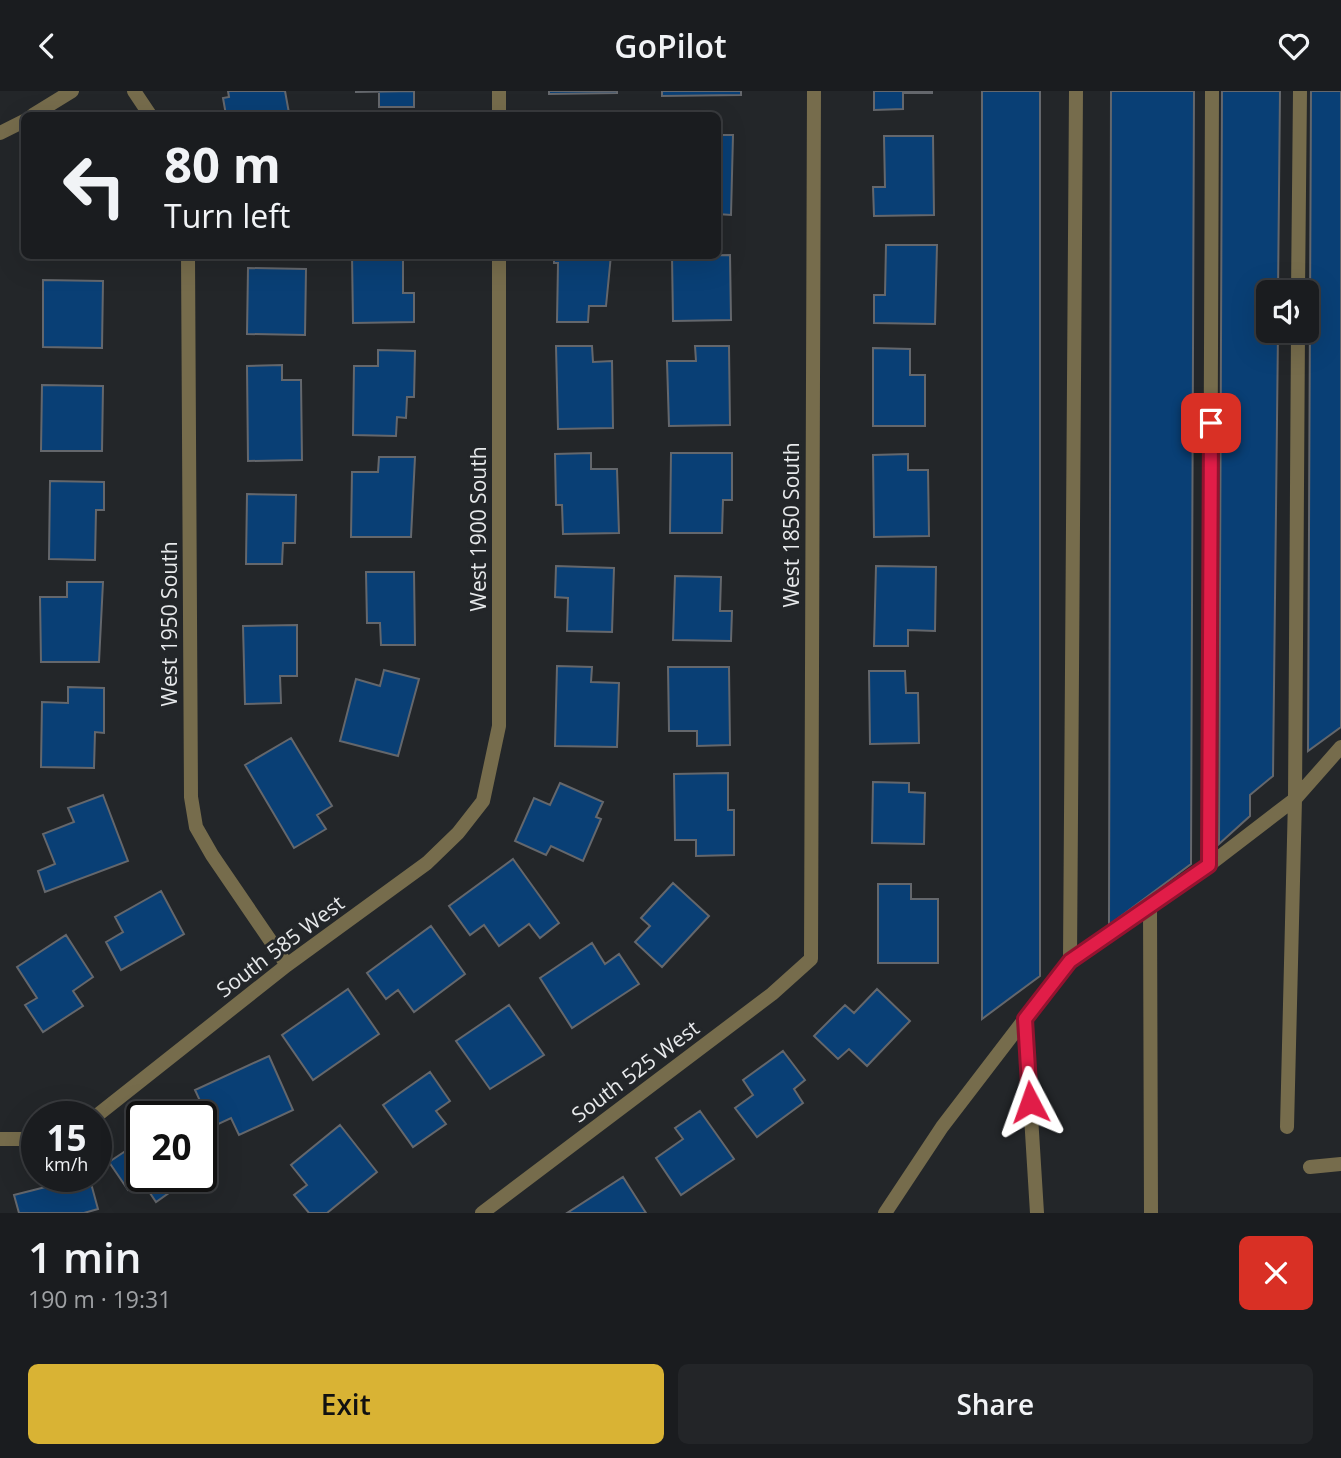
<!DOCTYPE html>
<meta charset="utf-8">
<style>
:root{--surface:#1a1c1f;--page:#232528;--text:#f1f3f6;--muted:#9fa1a4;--line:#383a3d;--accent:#d9b334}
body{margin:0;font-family:"Open Sans",sans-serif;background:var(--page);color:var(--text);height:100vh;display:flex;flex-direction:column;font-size:26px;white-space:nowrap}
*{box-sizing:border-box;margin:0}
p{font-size:23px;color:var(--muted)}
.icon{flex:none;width:38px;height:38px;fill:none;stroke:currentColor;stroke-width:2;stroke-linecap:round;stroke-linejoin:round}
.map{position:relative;height:1122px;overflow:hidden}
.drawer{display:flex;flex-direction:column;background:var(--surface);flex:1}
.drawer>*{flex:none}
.guide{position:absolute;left:21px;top:21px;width:700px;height:147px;border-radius:10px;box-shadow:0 7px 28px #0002,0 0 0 2px var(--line);background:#1a1c1f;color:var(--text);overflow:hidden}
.tools{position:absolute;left:1256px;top:189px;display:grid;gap:14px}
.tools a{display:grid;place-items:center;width:63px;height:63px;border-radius:10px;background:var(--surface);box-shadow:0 7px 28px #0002,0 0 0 2px var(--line);font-size:35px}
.speed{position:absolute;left:21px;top:1010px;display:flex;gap:14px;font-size:35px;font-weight:700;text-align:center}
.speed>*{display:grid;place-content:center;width:91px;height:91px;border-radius:50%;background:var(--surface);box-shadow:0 7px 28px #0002,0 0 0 2px var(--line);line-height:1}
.speed small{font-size:18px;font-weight:400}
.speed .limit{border:4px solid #111;border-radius:10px;background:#fff;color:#111}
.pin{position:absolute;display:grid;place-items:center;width:60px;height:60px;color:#fff;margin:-30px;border-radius:14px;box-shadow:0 4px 10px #0006}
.me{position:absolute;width:77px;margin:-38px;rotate:356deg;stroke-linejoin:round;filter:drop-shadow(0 0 5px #0008)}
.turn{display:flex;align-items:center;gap:24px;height:147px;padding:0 28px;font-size:32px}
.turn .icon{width:91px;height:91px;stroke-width:2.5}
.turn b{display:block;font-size:49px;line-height:60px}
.round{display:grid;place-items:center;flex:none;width:74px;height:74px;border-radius:10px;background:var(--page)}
.summary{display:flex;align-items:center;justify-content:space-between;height:119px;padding:0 28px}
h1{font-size:42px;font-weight:600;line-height:52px}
.cta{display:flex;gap:14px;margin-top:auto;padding:14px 28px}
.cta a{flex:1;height:80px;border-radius:10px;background:var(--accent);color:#111;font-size:28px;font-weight:600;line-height:80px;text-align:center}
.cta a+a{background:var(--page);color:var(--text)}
header{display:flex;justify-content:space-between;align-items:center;height:91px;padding:0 28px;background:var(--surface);font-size:32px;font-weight:600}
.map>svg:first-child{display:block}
.building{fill:#093f75;stroke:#64676c;stroke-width:2}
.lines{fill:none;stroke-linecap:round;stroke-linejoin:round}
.service{stroke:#766c4c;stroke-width:14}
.minor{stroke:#766c4c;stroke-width:14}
.route-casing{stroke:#92132f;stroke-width:18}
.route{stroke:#e11d48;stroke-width:12}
.labels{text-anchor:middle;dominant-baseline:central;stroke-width:6;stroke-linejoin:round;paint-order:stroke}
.street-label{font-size:21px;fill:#e7e9eb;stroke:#232629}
</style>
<header><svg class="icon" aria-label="back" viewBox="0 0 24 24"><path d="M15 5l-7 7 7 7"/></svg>GoPilot<svg class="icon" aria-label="heart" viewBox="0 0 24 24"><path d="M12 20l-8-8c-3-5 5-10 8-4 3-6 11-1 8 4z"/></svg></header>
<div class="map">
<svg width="1341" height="1122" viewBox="0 0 1341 1122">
<rect width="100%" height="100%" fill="#232629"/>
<path class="building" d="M228 0H285L289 22 226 24 223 7 229 6Z
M414 0V16H379V1H355Z
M549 0H617V2L549 3Z
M662 0H741V4L662 5Z
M874 0H932V2H903V18L874 19Z
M982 0H1040V885L982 928Z
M1111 0H1194L1191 773 1109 834Z
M1222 0H1280L1278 201H1269V240H1278L1273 685 1250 704V725L1219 753Z
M1311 0H1341V636L1308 660Z
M718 44H733L731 124 718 123Z
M884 45H933L934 124 874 125 873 96H885Z
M886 154H937L935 233 874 232V204H885Z
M352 164H403V202H414V231L353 232Z
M554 164H611L606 215H589L588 231H557L558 172H554Z
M730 164 731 229 673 230 672 165Z
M248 177 306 178 305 244 247 243Z
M43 189 103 190 102 257 43 256Z
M556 255H592L593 271 612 270 613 337 558 338Z
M695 255H729L730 334 669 335 667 270H696Z
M873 257 910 258V284H925V335H873Z
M378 259 415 260 414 306H407L406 327 397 326 396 345 353 344 354 275H378Z
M282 274V289H301L302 369 248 370 247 275Z
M42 294 103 295 102 360H41Z
M591 362V378H617L619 442 563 443 562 414H556L555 363Z
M671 362H732V409H723L722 442H670Z
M908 363V379H928L929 445 874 446 873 364Z
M379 366H415L411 446H351L352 381H378Z
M50 390 104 391V419H96L95 469 49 468Z
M247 403 296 404 295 452H283L282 473H246Z
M556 475 614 477 612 541 567 540 568 507 555 506Z
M876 475 936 476 935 540 908 539V555H874Z
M366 481H414L415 554H381L380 532H367Z
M675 485 721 486 720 520H732L731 550 673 549Z
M67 491H103L99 571H41L40 506H67Z
M297 534V585H280L281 612 245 613 243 535Z
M557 575 592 576 591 591 619 592 617 656 555 655Z
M668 576H729L730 654 697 655V640H669Z
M384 579 419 588 398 665 340 650 356 588 380 595Z
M869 580H905L906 602H918L919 652 870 653Z
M68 596 104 597V642L95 641 94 677 41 676 42 611 68 612Z
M291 647 332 715 317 724 326 738 294 757 245 674Z
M728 682V719H734V764L696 765V749H675L674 683Z
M873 691 909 692V701L925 702 924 753 872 752Z
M560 692 603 711 596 726 601 728 583 770 551 755 546 764 515 750 534 707 550 714Z
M103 704 128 770 45 801 38 780 55 773 43 743 74 731 68 717Z
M513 768 559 832 540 847 529 833 499 855 484 834 470 844 449 815Z
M673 792 709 825 662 876 635 851 650 835 641 827Z
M878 793H911V808H938V872H878Z
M161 800 184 843 121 879 106 851 123 841 115 826Z
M431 835 465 883 414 921 398 899 386 908 367 882Z
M66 844 93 886 73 900 83 915 43 941 25 914 37 907 17 876Z
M592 852 605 873 619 863 639 893 572 937 540 887Z
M348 898 379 943 313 989 282 944Z
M877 898 910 930 867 975 849 958 838 968 814 945 845 914 854 922Z
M509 914 544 964 490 998 456 950Z
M783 960 805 989 794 998 803 1012 757 1046 735 1017 753 1004 743 989Z
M269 965 293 1019 239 1044 231 1027 212 1036 195 999Z
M430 981 450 1010 436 1020 446 1033 413 1056 383 1014Z
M700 1020 734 1068 681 1104 656 1067 683 1048 675 1037Z
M340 1034 377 1081 327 1122H309L294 1104 307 1094 291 1074Z
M142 1049V1085H193L156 1111 142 1090 128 1099 109 1071Z
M89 1085 98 1118 84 1122H19L14 1104Z
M623 1086 646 1122H567Z"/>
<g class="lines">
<path class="service" d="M1076 0 1070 869 1209 774
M1212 0 1209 774 1295 708 1298 240
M1298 201 1300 0
M1150 815 1151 1122
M1025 928 1037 1122
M1287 1036 1295 708 1341 656
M1310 1076 1341 1073
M885 1122 942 1036 1070 869"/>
<path class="minor" d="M134 0 150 24
M499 0V24
M33 24 72 0
M0 42 24 30
M188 164 191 706 196 736 212 764 287 874
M95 1026 287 874 427 772 458 742 483 710 499 635V164
M0 1048H37
M482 1122 772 903 811 868 814 0"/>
</g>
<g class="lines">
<defs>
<path id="route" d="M1030 1011 1025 928 1070 870 1209 774 1211 332"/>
</defs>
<use href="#route" class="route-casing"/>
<use href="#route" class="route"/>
</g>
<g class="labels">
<g class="street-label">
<text transform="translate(791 434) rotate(-90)">West 1850 South</text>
<text transform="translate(478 438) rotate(-90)">West 1900 South</text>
<text transform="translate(169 533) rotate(-90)">West 1950 South</text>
<text transform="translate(280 855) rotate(-37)">South 585 West</text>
<text transform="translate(635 980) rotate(-37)">South 525 West</text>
</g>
</g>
</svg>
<div class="tools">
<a><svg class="icon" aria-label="sound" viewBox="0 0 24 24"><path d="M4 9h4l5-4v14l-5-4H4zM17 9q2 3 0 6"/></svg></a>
</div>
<div class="speed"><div>15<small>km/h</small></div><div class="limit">20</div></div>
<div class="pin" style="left:1211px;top:332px;background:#d93025"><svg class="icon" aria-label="arrive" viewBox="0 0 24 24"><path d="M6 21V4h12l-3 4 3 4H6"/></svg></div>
<svg class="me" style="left:1030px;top:1011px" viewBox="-20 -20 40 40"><path d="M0-17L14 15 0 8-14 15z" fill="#e11d48" stroke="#fff" stroke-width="4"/></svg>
<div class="guide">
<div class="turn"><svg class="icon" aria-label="left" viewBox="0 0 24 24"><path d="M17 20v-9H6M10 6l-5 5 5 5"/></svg><div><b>80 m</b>Turn left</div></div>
</div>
</div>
<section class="drawer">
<div class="summary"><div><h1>1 min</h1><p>190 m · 19:31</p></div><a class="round" style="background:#d93025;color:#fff"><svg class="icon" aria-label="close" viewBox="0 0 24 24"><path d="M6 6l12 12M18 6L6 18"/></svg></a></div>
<div class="cta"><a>Exit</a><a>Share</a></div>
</section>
